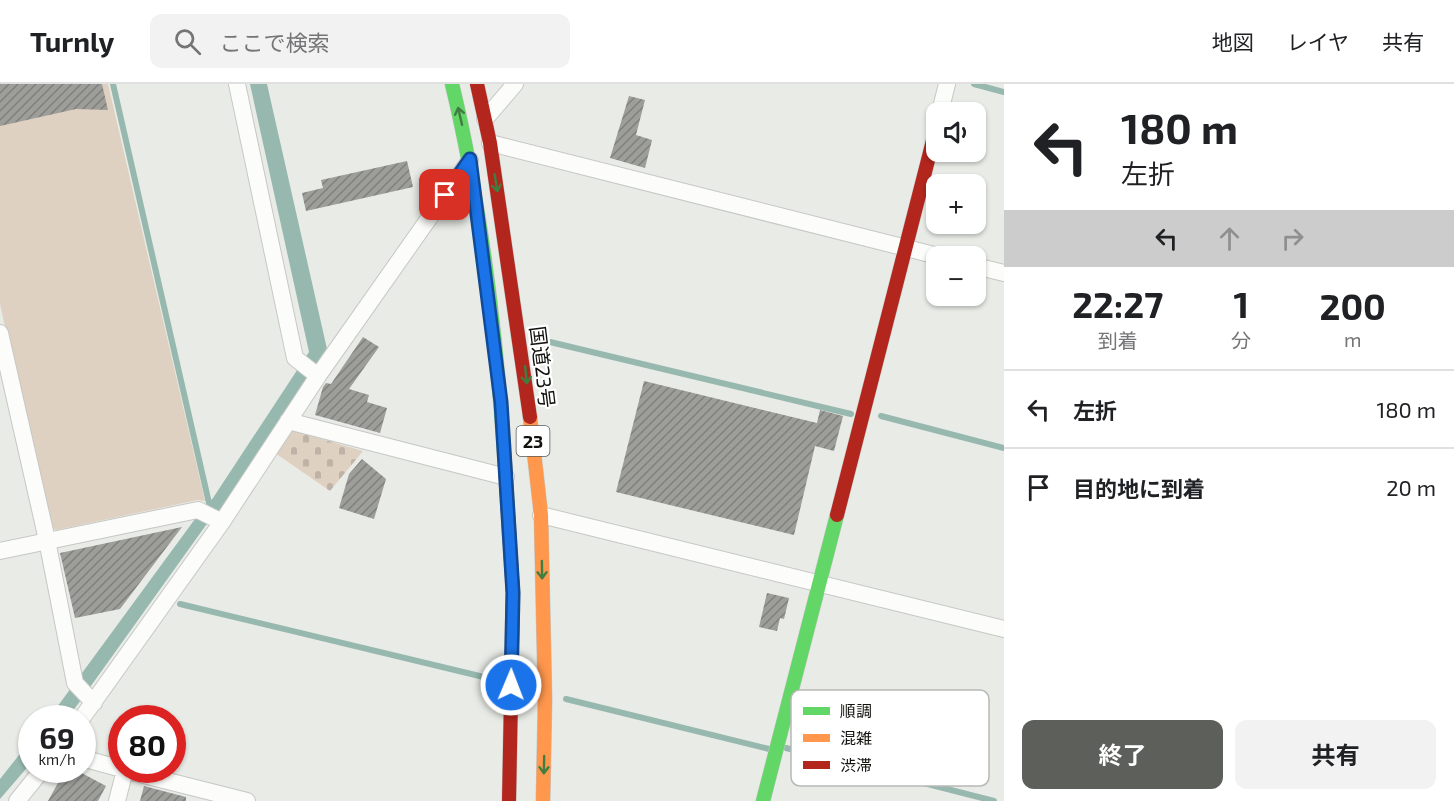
<!DOCTYPE html>
<html lang="ja">
<meta charset="utf-8">
<style>
:root{--surface:#fff;--page:#f2f2f2;--text:#202124;--muted:#757577;--line:#e0e0e0;--accent:#5d5f5a}
body{margin:0;font-family:"Exo 2","Noto Sans JP",sans-serif;background:var(--page);color:var(--text);height:100vh;display:flex;flex-direction:column;font-size:22px;white-space:nowrap}
*{box-sizing:border-box;margin:0}
p{font-size:20px;color:var(--muted)}
.icon{flex:none;width:33px;height:33px;fill:none;stroke:currentColor;stroke-width:2;stroke-linecap:round;stroke-linejoin:round}
.map{position:relative;flex:1;overflow:hidden}
.sheet{display:flex;flex-direction:column;background:var(--surface);width:450px}
.sheet>*{flex:none}
.hud{background:#fff;color:var(--text);overflow:hidden}
.fabs{position:absolute;left:926px;top:18px;display:grid;gap:12px}
.fabs a{display:grid;place-items:center;width:60px;height:60px;border-radius:12px;background:var(--surface);box-shadow:0 2px 4px #0004;font-size:30px}
.speed{position:absolute;left:18px;top:621px;display:flex;gap:12px;font-size:30px;font-weight:700;text-align:center}
.speed>*{display:grid;place-content:center;width:78px;height:78px;border-radius:50%;background:var(--surface);box-shadow:0 2px 4px #0004;line-height:1}
.speed small{font-size:15px;font-weight:400}
.speed .limit{border:9px solid #d22;background:#fff;color:#111}
.pin{position:absolute;display:grid;place-items:center;width:51px;height:51px;color:#fff;margin:-26px;border-radius:12px;box-shadow:0 3px 9px #0006}
.me{position:absolute;width:66px;margin:-33px;rotate:1deg;stroke-linejoin:round;filter:drop-shadow(0 0 4px #0008)}
.turn{display:flex;align-items:center;gap:21px;height:126px;padding:0 18px;font-size:27px}
.turn .icon{width:78px;height:78px;stroke-width:2.5}
.turn b{display:block;font-size:42px;line-height:51px}
.lanes{display:flex;align-items:center;height:57px;padding:0 18px;background:#0003;justify-content:center;gap:30px;direction:ltr}
.lanes .off{opacity:.35}
.eta{display:flex;justify-content:space-evenly;align-items:center;height:102px;text-align:center}
.eta b{font-size:36px;font-weight:700;line-height:42px}
.action{display:flex;gap:12px;margin-top:auto;padding:12px 18px}
.action a{flex:1;height:69px;border-radius:12px;background:var(--accent);color:#fff;font-size:24px;font-weight:700;line-height:69px;text-align:center}
.action a+a{background:var(--page);color:var(--text)}
ul{padding:0;list-style:none}
li{display:flex;align-items:center;gap:18px;height:78px;padding:0 18px;border-top:2px solid var(--line)}
li div{flex:1}
li b{display:block;font-size:22px}
li em{font-style:normal}
header{display:flex;align-items:center;gap:36px;box-sizing:border-box;height:84px;padding:0 30px;background:var(--surface);border-bottom:2px solid var(--line)}
header strong{font-size:28px}
nav{display:flex;gap:33px;margin-inline-start:auto;font-size:21px}
.search{width:420px;height:54px;background:var(--page);display:flex;align-items:center;gap:15px;box-sizing:border-box;padding:0 21px;border-radius:12px;color:var(--muted);font-size:22px}
main{display:flex;flex:1;min-height:0}
.map>svg:first-child{display:block}
.cemetery{fill:url(#cemetery-stones)}
.green{fill:#dfd1c2}
.water{fill:#97b8af}
.lines{fill:none;stroke-linecap:round;stroke-linejoin:round}
.stream{stroke:#97b8af;stroke-width:6}
.building{fill:url(#building-hatch)}
.street-casing{stroke:#c6c8c4;stroke-width:18}
.fast-casing{stroke:#c6c8c4;stroke-width:15}
.slow-casing{stroke:#c6c8c4;stroke-width:15}
.jam-casing{stroke:#c6c8c4;stroke-width:15}
.street{stroke:#fcfcfb;stroke-width:16}
.fast{stroke:#63d668;stroke-width:14}
.slow{stroke:#ff974d;stroke-width:14}
.jam{stroke:#b3261e;stroke-width:14}
.oneway{stroke:#3f7e40}
.route-casing{stroke:#114b97;stroke-width:15}
.route{stroke:#1a73e8;stroke-width:10}
.labels{text-anchor:middle;dominant-baseline:central;stroke-width:4.5;stroke-linejoin:round;paint-order:stroke}
.shield{fill:#fff;stroke:#595a57;stroke-width:1.5}
.shield-label{font-size:18px;font-weight:bold;fill:#12130f}
.street-label{font-size:20px;fill:#12130f;stroke:#fff}
.key{fill:#fff;stroke:#b8b8b7;stroke-width:1.5}
.key-label{font-size:16px;fill:#12130f}
</style>
<header>
<strong>Turnly</strong>
<div class="search"><svg class="icon" aria-label="search" viewBox="0 0 24 24"><circle cx="10" cy="10" r="6"/><path d="M15 15l6 6"/></svg>ここで検索</div>
<nav><a>地図</a><a>レイヤ</a><a>共有</a></nav>
</header>
<main>
<div class="map">
<svg width="1004" height="717" viewBox="0 0 1004 717">
<defs>
<pattern id="cemetery-stones" width="16" height="16" patternUnits="userSpaceOnUse" patternTransform="scale(1.5)"><rect width="16" height="16" fill="#dfd1c2"/><path d="M2 7V4a2 2 0 0 1 4 0v3zM10 15v-3a2 2 0 0 1 4 0v3z" fill="#beb3a6"/></pattern>
<pattern id="building-hatch" width="6" height="6" patternUnits="userSpaceOnUse" patternTransform="scale(1.5)"><rect width="6" height="6" fill="#9d9d9a"/><path d="M-1 1l2-2M0 6l6-6M5 7l2-2" fill="none" stroke="#7f7f7c"/></pattern>
</defs>
<rect width="100%" height="100%" fill="#e9ebe6"/>
<path class="cemetery" d="M291 346 363 367 330 407 275 369Z"/>
<path class="green" d="M0 0H108L205 417 198 416 56 446 48 442 0 220Z"/>
<path class="water" d="M250 0H267L327 265 222 427 206 441 78 620 67 634H49L195 435 213 414 309 268Z
M31 656V679L0 715V695Z"/>
<g class="lines">
<path class="stream" d="M113 0 209 419
M974 0 1004 8
M550 258 851 330
M881 332 1004 364
M180 520 488 594
M566 615 769 665
M786 664 994 717"/>
</g>
<path class="building" d="M0 0H102L108 26 76 25 0 42Z
M629 12 645 16 636 51 652 56 645 84 610 74Z
M407 77 413 103 306 127 302 109 323 104 321 96Z
M363 253 379 263 349 305 369 311 367 318 387 324 380 349 315 331 323 303 326 299 331 300Z
M644 297 817 339 820 326 843 332 834 367 815 362 794 451 616 408Z
M362 375 386 395 374 435 339 424 349 390Z
M182 443 120 525 75 534 60 469Z
M767 509 789 514 784 535 780 534 777 547 759 543Z
M65 686H76L106 702 98 717H48Z
M144 702 186 713V717H140Z"/>
<g class="lines">
<defs>
<path id="street" d="M237 0 295 274 318 292
M940 28 947 0
M485 35 515 0
M490 59 938 172
M975 182 1004 189
M0 249 47 456 75 599 94 619
M288 337 506 393
M541 431 1004 545
M0 467 198 426 222 438
M82 634 222 438 318 292 470 76
M82 674 122 685
M124 686 247 717
M17 717 42 686
M117 717 125 686"/>
<path id="fast" d="M452 0C482 124 497 255 505 382
M763 717 837 431"/>
<path id="slow" d="M530 333 541 431 545 615 543 717"/>
<path id="jam" d="M477 0 490 59 530 333
M505 382 513 509 509 717
M837 431 936 45"/>
</defs>
<use href="#street" class="street-casing"/>
<use href="#fast" class="fast-casing"/>
<use href="#slow" class="slow-casing"/>
<use href="#jam" class="jam-casing"/>
<use href="#street" class="street"/>
<use href="#fast" class="fast"/>
<use href="#slow" class="slow"/>
<use href="#jam" class="jam"/>
</g>
<defs><path id="oneway-shaft" d="M-6 0H5M1.5-3L5.5 0L1.5 3" fill="none" stroke-width="1.6" stroke-linecap="round" stroke-linejoin="round" transform="scale(1.5)"/></defs>
<g class="oneway">
<use href="#oneway-shaft" transform="translate(460 32) rotate(-103)"/>
<use href="#oneway-shaft" transform="translate(496 99) rotate(81)"/>
<use href="#oneway-shaft" transform="translate(526 291) rotate(84)"/>
<use href="#oneway-shaft" transform="translate(542 486) rotate(89)"/>
<use href="#oneway-shaft" transform="translate(544 681) rotate(91)"/>
</g>
<g class="lines">
<defs>
<path id="route" d="M445 111 470 75 501 318 513 509 511 601"/>
</defs>
<use href="#route" class="route-casing"/>
<use href="#route" class="route"/>
</g>
<g class="labels">
<rect class="shield" x="516.5" y="342" width="33" height="30" rx="4.5"/>
<g class="shield-label">
<text x="533" y="357">23</text>
</g>
<g class="street-label">
<text transform="translate(543 283) rotate(83)">国道23号</text>
</g>
</g>
<rect x="791" y="606" width="198" height="96" rx="9" class="key"/>
<rect x="803" y="623" width="27" height="8" fill="#63d668"/>
<rect x="803" y="650" width="27" height="8" fill="#ff974d"/>
<rect x="803" y="677" width="27" height="8" fill="#b3261e"/>
<g class="key-label">
<text x="840" y="633">順調</text>
<text x="840" y="660">混雑</text>
<text x="840" y="687">渋滞</text>
</g>
</svg>
<div class="fabs">
<a><svg class="icon" aria-label="sound" viewBox="0 0 24 24"><path d="M4 9h4l5-4v14l-5-4H4zM17 9q2 3 0 6"/></svg></a>
<a>+</a>
<a>−</a>
</div>
<div class="speed"><div>69<small>km/h</small></div><div class="limit">80</div></div>
<div class="pin" style="left:445px;top:111px;background:#d93025"><svg class="icon" aria-label="arrive" viewBox="0 0 24 24"><path d="M6 21V4h12l-3 4 3 4H6"/></svg></div>
<svg class="me" style="left:511px;top:601px" viewBox="-20 -20 40 40"><circle r="17" fill="#1a73e8" stroke="#fff" stroke-width="3"/><path d="M0-11L8 9 0 5-8 9z" fill="#fff"/></svg>
</div>
<section class="sheet">
<div class="hud">
<div class="turn"><svg class="icon" aria-label="left" viewBox="0 0 24 24"><path d="M17 20v-9H6M10 6l-5 5 5 5"/></svg><div><b>180 m</b>左折</div></div>
<div class="lanes"><svg class="icon" aria-label="left" viewBox="0 0 24 24"><path d="M17 20v-9H6M10 6l-5 5 5 5"/></svg><svg class="icon off" aria-label="ahead" viewBox="0 0 24 24"><path d="M12 20V5M6 11l6-6 6 6"/></svg><svg class="icon off" aria-label="right" viewBox="0 0 24 24"><path d="M7 20v-9h11M14 6l5 5-5 5"/></svg></div>
</div>
<div class="eta">
<div><b>22:27</b><p>到着</p></div>
<div><b>1</b><p>分</p></div>
<div><b>200</b><p>m</p></div>
</div>
<ul>
<li><svg class="icon" aria-label="left" viewBox="0 0 24 24"><path d="M17 20v-9H6M10 6l-5 5 5 5"/></svg><div><b>左折</b></div><em>180 m</em></li>
<li><svg class="icon" aria-label="arrive" viewBox="0 0 24 24"><path d="M6 21V4h12l-3 4 3 4H6"/></svg><div><b>目的地に到着</b></div><em>20 m</em></li>
</ul>
<div class="action"><a>終了</a><a>共有</a></div>
</section>
</main>
